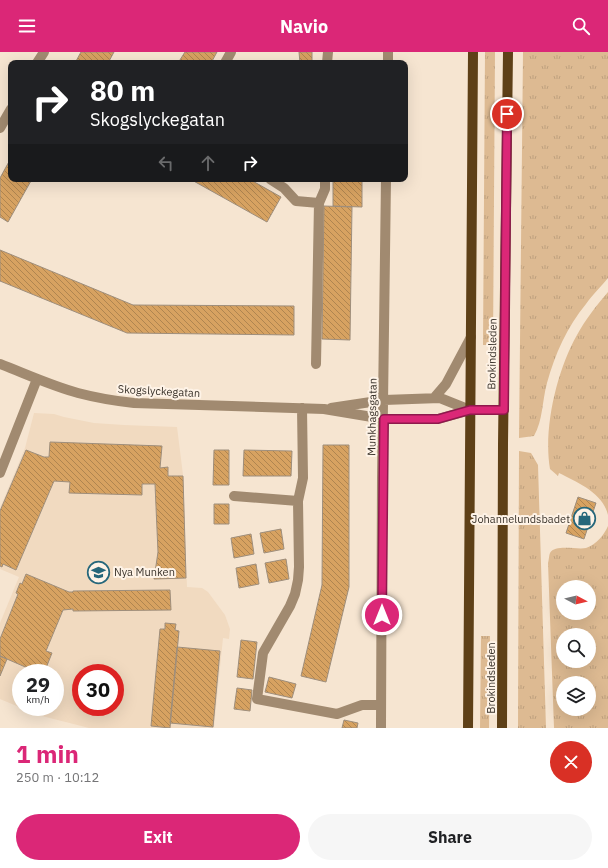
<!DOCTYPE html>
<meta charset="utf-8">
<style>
:root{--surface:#fff;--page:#f6f6f6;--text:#202124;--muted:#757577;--accent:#db2777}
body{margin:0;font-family:"IBM Plex Sans",sans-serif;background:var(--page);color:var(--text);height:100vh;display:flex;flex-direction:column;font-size:15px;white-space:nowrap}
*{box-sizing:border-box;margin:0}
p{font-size:13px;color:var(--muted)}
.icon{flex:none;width:22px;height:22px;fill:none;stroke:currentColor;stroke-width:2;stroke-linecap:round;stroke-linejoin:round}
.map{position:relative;height:676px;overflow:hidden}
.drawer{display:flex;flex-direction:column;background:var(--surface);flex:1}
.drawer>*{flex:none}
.banner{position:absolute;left:8px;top:8px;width:400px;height:122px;border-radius:8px;box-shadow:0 4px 16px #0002;background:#202124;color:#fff;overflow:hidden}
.needle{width:26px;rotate:97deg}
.buttons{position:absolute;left:556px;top:528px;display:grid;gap:8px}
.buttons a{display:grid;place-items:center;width:40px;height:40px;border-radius:50%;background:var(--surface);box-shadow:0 4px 16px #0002;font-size:20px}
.speed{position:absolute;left:12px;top:612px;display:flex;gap:8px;font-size:20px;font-weight:700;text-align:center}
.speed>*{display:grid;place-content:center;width:52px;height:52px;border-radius:50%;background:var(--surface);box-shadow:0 4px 16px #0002;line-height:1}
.speed small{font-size:10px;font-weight:400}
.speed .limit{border:6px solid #d22;background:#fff;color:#111}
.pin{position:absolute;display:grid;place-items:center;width:34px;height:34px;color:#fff;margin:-17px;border:2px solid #fff;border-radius:50%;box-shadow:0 1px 4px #0007}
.me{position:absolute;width:44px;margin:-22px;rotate:0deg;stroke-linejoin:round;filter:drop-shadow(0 0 3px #0008)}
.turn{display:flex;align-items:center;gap:14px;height:84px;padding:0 16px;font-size:18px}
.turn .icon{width:52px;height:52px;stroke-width:2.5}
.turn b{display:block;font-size:28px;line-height:34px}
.lanes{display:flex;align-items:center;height:38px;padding:0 16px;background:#0003;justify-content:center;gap:20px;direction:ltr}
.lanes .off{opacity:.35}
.round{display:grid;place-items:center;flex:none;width:42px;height:42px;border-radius:21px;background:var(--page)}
.headline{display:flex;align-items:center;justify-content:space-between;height:68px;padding:0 16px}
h1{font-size:24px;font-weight:700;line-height:30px;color:var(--accent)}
.action{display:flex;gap:8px;margin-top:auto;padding:8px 16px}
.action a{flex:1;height:46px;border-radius:24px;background:var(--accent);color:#fff;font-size:16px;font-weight:700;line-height:46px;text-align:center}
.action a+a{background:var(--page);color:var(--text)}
header{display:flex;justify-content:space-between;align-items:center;height:52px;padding:0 16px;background:var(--accent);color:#fff;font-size:18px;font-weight:700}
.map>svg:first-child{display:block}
.built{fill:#f1dac0;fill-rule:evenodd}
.grass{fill:url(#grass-tufts);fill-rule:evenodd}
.building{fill:url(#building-back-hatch);stroke:#9e8e7c}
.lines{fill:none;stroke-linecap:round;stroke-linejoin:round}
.minor{stroke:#a18a70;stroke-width:10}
.major{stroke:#5e4017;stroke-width:10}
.route-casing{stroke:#8e194d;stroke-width:10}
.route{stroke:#db2777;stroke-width:7}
.labels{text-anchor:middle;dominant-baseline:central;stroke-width:4;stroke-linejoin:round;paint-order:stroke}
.street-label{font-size:11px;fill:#3a332b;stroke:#fef3e7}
.poi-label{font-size:11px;fill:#3a332b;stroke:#fef3e7;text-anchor:end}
</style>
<header><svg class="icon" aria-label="menu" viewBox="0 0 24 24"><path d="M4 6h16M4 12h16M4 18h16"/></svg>Navio<svg class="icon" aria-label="search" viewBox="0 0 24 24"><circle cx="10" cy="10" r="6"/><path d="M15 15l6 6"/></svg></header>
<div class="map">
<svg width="608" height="676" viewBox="0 0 608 676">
<defs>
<pattern id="grass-tufts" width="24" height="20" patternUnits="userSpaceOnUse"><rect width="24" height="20" fill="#ddba92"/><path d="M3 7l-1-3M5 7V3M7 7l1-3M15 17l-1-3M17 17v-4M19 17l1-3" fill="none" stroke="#bea07e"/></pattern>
<pattern id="building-back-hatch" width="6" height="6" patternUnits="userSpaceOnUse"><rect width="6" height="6" fill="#d7a261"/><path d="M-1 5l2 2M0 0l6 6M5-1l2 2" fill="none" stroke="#af8550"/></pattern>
</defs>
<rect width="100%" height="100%" fill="#f6e5d1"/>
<path class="built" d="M34 361 54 362 64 365 94 371 124 373 177 375 183 423 187 535 202 536 208 540 225 563 230 577 229 587 223 586 214 676H89L38 663 0 647V571L19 525 0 517V456L25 396ZM21 621H55V655H21ZM81 621H115V655H81Z"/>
<path class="grass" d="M485 0H495L493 293H483Z
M523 0H608V226C601 235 592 243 586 252 567 275 555 302 547 331 542 349 543 368 534 384L519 386Z
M608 240V463C603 441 577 430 559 421L558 424 550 417C543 377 557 318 577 283 585 268 597 253 608 240Z
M519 399 531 401 538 413 546 676H518Z
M608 474V676H554L548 511C549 508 549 503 550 501 555 492 577 498 586 496 596 493 604 483 608 474ZM563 535H589V561H563ZM563 583H589V609H563ZM563 631H589V657H563Z
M481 584H490L489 676H480Z"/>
<path class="building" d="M81 0H114L108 11H75Z
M185 0H217L211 11H178Z
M299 0H312V11H300Z
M11 106V127H32L8 170 0 165V126Z
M190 127H249L281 145 267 170Z
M333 127H362V155L333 154Z
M324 154 352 155 350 288 322 287Z
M0 198 133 253 294 254V283L127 281 0 229Z
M50 390 162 394 160 416 168 415V424H183L186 526 154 527 158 500 155 432H142V443L69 441 70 430 54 429 16 518 3 512 2 515 0 514V459L26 398 44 405H49Z
M323 393H349V535L326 630 301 624 322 533Z
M214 398H229V433H213Z
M244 398 292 399 291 424H243Z
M578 445 596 451 584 487 566 481Z
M214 452H229V472H214Z
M281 477 284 497 264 501 260 481Z
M251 482 254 502 234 506 231 486Z
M286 507 289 527 269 531 265 511Z
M256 512 259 532 239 536 236 516Z
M26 522 69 540H73V539L170 538 171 558 73 559V557L63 558 46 599 52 601 44 621H29L30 617 0 604V587L18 542 16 541 20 531 22 532Z
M165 571 176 572 175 578 179 579 170 676 151 674 160 577H165Z
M241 588 257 590 253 627 237 625Z
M177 595 220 599 213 675 170 671Z
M0 604 7 607 0 624Z
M269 625 296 632 292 646 265 640Z
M237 636 252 638 250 659 234 657Z
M344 668 358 671 357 676H342Z"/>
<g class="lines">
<path class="minor" d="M37 11 44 0
M225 11 231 0
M327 11 328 0
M388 11V0
M0 76 11 57
M270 127 284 136 296 149 319 151
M0 312C26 322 52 334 78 341 97 346 115 349 134 351L324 357 384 367H438L470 358H504
M316 312 319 151 325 137V127
M434 346 446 332 471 285
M331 356 384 348 440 346 470 358
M0 421 37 327
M234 444 298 449 299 515 298 528 295 542 290 554 263 601 257 647 337 662 362 653H381
M298 449 303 426 302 356
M381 676 382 426 386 127"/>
<path class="major" d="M468 676 473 0
M502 676 503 392 508 0"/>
</g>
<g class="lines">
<defs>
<path id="route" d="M382 563 384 367H438L470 358H504L507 62"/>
</defs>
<use href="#route" class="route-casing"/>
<use href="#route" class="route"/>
</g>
<defs>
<symbol id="shop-ring" viewBox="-11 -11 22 22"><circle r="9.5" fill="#fef3e7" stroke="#26677b" stroke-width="1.5"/><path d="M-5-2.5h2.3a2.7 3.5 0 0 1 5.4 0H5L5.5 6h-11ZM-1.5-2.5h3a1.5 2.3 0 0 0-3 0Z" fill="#26677b"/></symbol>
<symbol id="school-ring" viewBox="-11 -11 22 22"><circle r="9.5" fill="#fef3e7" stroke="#26677b" stroke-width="1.5"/><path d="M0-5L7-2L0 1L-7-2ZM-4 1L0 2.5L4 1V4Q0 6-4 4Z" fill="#26677b"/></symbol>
</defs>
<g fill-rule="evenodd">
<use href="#shop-ring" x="572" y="454" width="25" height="25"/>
<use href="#school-ring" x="86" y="508" width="25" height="25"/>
</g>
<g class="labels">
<g class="street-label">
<text transform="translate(492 302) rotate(-89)">Brokindsleden</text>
<text transform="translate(159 339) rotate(3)">Skogslyckegatan</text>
<text transform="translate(372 365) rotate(-89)">Munkhagsgatan</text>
<text transform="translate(491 626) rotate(-90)">Brokindsleden</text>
</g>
<g class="poi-label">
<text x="570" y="467">Johannelundsbadet</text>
<text x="114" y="520" text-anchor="start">Nya Munken</text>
</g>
</g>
</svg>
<div class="buttons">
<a><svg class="needle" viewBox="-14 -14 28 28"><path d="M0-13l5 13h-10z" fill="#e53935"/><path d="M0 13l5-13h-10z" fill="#757577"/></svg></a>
<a><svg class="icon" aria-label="search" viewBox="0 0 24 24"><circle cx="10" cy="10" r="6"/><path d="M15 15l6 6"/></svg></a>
<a><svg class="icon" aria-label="layers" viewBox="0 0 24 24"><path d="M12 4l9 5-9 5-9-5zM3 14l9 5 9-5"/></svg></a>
</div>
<div class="speed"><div>29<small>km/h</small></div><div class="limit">30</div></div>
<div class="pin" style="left:507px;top:62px;background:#d93025"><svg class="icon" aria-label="arrive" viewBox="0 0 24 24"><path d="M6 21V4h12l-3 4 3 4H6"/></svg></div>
<svg class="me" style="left:382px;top:563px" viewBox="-20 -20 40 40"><circle r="17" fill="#db2777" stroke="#fff" stroke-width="3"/><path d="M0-11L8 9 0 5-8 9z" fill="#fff"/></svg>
<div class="banner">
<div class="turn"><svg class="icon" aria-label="right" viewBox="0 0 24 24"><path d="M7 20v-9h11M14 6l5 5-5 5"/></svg><div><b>80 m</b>Skogslyckegatan</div></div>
<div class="lanes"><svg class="icon off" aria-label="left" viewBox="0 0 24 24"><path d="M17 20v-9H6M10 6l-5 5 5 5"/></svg><svg class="icon off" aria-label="ahead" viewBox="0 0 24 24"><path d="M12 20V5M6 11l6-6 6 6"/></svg><svg class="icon" aria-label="right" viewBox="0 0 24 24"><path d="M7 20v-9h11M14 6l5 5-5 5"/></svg></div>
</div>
</div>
<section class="drawer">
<div class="headline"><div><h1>1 min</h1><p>250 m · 10:12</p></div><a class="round" style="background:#d93025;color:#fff"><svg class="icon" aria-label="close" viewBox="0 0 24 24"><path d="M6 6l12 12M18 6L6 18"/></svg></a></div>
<div class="action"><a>Exit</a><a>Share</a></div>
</section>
